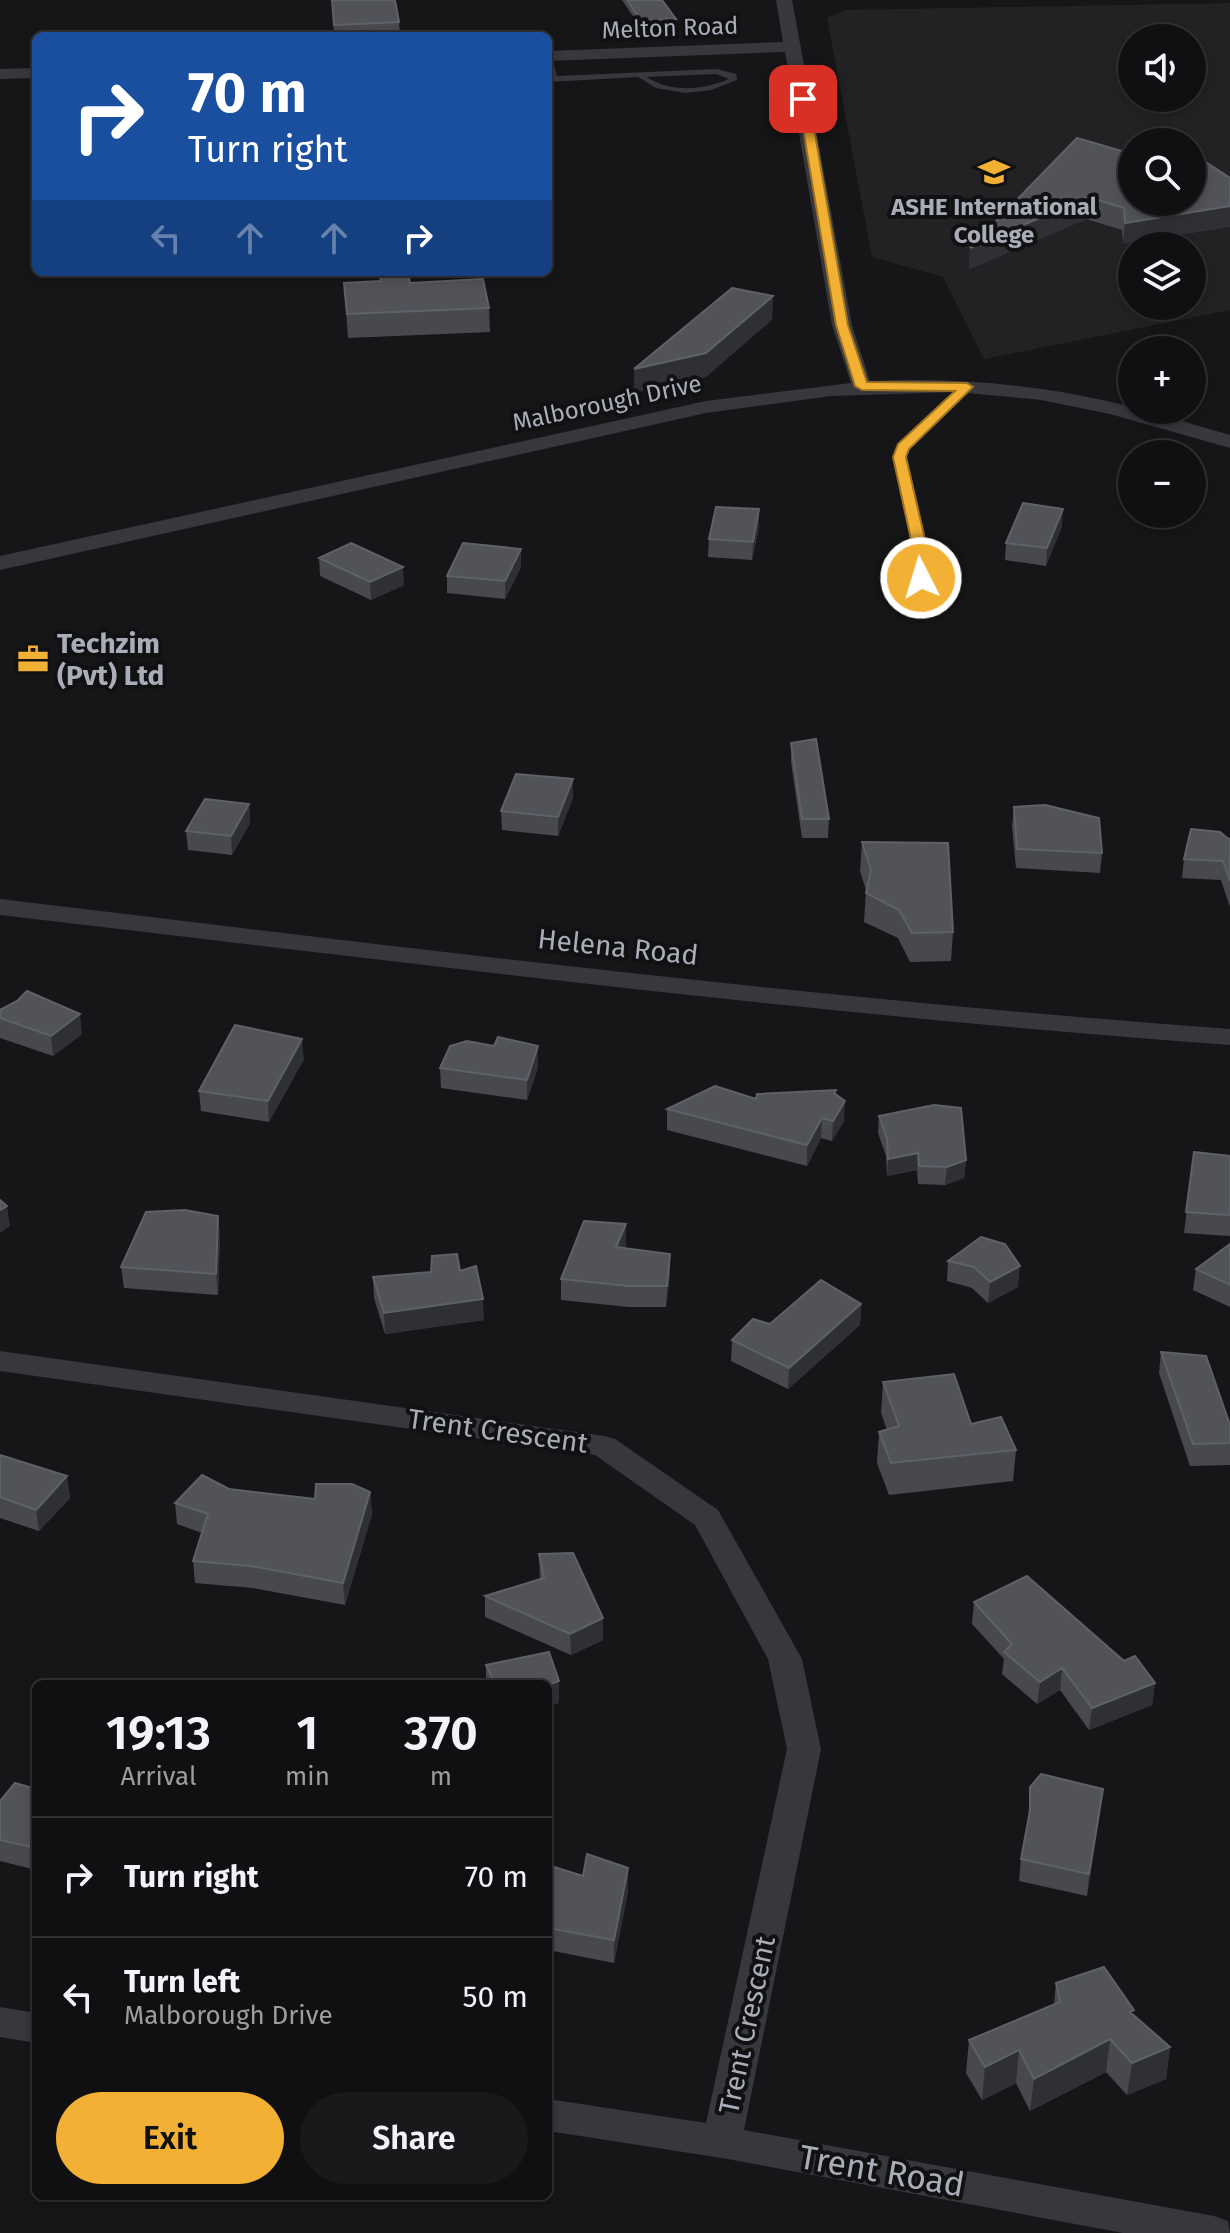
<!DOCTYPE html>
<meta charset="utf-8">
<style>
:root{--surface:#101012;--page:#19191b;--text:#f1f3f6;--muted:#9c9d9f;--line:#303032;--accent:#f2b134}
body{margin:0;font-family:"Fira Sans",sans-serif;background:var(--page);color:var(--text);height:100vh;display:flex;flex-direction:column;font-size:30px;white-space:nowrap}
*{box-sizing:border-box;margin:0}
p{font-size:26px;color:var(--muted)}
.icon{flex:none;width:44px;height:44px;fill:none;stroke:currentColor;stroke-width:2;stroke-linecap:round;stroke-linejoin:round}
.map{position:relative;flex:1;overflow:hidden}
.panel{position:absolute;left:32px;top:1680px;width:520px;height:520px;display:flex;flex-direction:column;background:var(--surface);border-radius:12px;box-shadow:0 4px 12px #0003,0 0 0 2px var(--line)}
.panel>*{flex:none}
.guide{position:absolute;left:32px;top:32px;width:520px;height:244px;border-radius:12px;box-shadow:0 4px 12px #0003,0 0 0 2px var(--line);background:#1a4fa0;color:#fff;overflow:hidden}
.controls{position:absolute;left:1118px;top:24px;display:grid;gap:16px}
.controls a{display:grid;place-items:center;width:88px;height:88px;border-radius:50%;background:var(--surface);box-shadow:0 4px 12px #0003,0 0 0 2px var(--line);font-size:40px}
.pin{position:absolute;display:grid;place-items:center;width:68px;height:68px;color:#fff;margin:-34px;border-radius:16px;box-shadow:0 4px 12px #0006}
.me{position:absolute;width:88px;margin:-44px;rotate:355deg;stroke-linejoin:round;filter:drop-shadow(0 0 6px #0008)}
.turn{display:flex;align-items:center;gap:28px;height:168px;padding:0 24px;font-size:36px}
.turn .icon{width:104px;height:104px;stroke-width:2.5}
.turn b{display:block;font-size:56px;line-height:68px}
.lanes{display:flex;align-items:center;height:76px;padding:0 24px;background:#0003;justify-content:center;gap:40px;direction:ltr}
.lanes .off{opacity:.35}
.eta{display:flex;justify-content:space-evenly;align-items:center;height:136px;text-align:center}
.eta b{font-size:48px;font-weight:600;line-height:56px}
.action{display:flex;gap:16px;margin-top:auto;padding:16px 24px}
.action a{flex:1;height:92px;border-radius:48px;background:var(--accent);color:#111;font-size:32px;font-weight:600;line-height:92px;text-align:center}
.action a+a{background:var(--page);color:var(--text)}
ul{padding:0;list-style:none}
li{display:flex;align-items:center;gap:24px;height:120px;padding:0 24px;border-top:2px solid var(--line)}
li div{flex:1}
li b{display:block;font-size:30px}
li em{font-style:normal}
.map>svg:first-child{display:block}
.built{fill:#222225;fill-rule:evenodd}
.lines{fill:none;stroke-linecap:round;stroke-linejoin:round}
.service{fill:#37383d;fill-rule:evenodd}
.minor{fill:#37383d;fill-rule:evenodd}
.wall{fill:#47494d}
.shaded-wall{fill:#2f3033}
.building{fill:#525359;stroke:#5f6168;stroke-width:2}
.route{fill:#f2b134;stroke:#9d7322;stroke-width:2}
.labels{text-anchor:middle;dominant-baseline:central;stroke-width:8;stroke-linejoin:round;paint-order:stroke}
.far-street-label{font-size:24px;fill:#a8adb8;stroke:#111113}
.far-poi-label{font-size:24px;font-weight:bold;fill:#a8adb8;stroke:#111113}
.poi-label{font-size:28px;font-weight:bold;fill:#a8adb8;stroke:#111113;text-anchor:start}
.street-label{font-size:28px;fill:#a8adb8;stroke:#111113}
.near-street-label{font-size:34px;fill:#a8adb8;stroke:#111113}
</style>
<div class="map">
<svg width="1230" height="2233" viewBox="0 0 1230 2233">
<rect width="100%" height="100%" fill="#161618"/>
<path class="built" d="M1230 3V310L984 359 943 277 872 257 827 18 846 10ZM1132 38H1192V98H1132ZM1132 142H1192V202H1132ZM1132 246H1192V306H1132Z"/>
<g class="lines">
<path class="service" d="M548 56 552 58 557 76 717 69 736 74 737 80 711 90 685 93 656 88 638 77 548 82ZM716 74 729 79C704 90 670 93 647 77Z
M967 384 972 387 971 389 906 453 905 467 922 535 927 578 921 581 915 578 912 535 895 467 896 452 963 385Z"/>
<path class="minor" d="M776 0H792L852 325 870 381C959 377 1046 385 1132 407V410H1144L1230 435V448L1110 414 1041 400 957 392 831 396 706 413 0 570V556L706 401 851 383 832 325 785 52 548 61V51L783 42Z
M36 68V78L0 79V69Z
M0 899C409 948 819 999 1230 1029V1045C819 1015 409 963 0 915Z
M0 1351 604 1436 615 1439 718 1510 802 1659 821 1749 744 2130 1214 2216 1228 2221 1230 2233H1123L722 2158 548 2131V2099L706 2123 787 1749 768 1659 695 1525 595 1455 0 1371Z
M0 2007 36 2013V2043L0 2037Z"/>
</g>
<path class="wall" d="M332 0 399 22 400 35 334 36Z
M622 0H662L676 19V26L641 28Z
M1132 154 1123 244 1122 230 1086 219 969 269 970 248Z
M379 272 489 308 490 332 348 338 344 283 380 281Z
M759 509V527L752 560 708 557 709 539Z
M1062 526 1046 566 1005 560 1006 543Z
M319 558 404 585 371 600 320 576Z
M521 567 505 599 447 593V576Z
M791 743 829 819 828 838H802L791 762Z
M573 798 558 836 502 830 501 811Z
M249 804 250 823 232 855 188 850 186 831Z
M1014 807 1102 853 1100 873 1016 868 1012 826Z
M1227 838 1230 839V907L1221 880 1182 878 1184 859Z
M862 842 953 932 951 961 910 962 898 938 864 922 866 890 860 871Z
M0 1010 82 1034 53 1056 0 1038Z
M494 1046H538V1067L527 1100 441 1088 440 1068Z
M304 1059 269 1122 201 1111 199 1091Z
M836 1090V1094L844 1121 832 1141 821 1138 807 1166 667 1130V1109Z
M879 1116 966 1160 964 1178 945 1185 918 1184 917 1170 887 1176 886 1156 878 1133Z
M1194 1152 1230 1156V1236L1184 1233Z
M218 1216 220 1237 218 1295 124 1288 121 1267Z
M981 1237 1018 1287 988 1303 972 1288 947 1281 948 1261Z
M1230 1244V1307L1193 1290 1196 1269Z
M626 1245 625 1248 670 1254V1274L666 1307H628L561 1300V1279Z
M460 1271 484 1320 385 1334 374 1298 373 1277Z
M861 1304 860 1325 788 1389 731 1361 732 1340 770 1324Z
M1161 1352 1230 1425V1465L1190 1466 1159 1373Z
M883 1382 971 1424 1016 1450 1013 1481 889 1495 877 1463 879 1432 887 1430 881 1413Z
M0 1455 67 1476 70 1498 39 1531 0 1518Z
M229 1489 315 1499 370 1492 372 1514 345 1605 253 1588 195 1583 193 1561 202 1533 177 1524 175 1503Z
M539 1554 603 1640 571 1655 485 1617V1596L540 1579Z
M974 1602 1124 1661 1155 1683 1152 1705 1089 1730 1060 1690 1037 1704 1002 1674 1004 1659 972 1624Z
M486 1665 559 1681V1703L548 1684H486Z
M1030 1787 1100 1812 1087 1896 1019 1881 1021 1859 1028 1822Z
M36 1789V1870L0 1861V1801Z
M548 1865 628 1891 614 1963 548 1950Z
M1056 1983 1133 2015 1170 2047 1166 2079 1127 2095 1106 2072 1030 2111 1016 2083 982 2100 966 2073 969 2040 1054 2004Z"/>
<path class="shaded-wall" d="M1088 197 1086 219 969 269 970 248Z
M1230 206V227L1123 244 1125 223Z
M773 296 772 320 706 377 634 393V369Z
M759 509V527L752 560 753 542Z
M1063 509 1062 526 1046 566 1047 548Z
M521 549V567L505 599V581Z
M403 567 404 585 371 600 370 582Z
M573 779V798L558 836V817Z
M249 804 250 823 232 855 231 836Z
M80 1014 82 1034 53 1056 51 1036Z
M302 1039 304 1059 269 1122 268 1101Z
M538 1046V1067L527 1100V1080Z
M845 1101 844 1121 832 1141 833 1121Z
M822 1118 821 1138 807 1166V1145Z
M918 1153 917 1170 887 1176 888 1159Z
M966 1160 964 1178 945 1185 947 1167Z
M7 1206 10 1226 0 1233V1210Z
M218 1216 220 1237 218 1295 216 1274Z
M626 1224V1245L616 1267V1247Z
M670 1254V1274L666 1307 667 1286Z
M1020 1266 1018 1287 988 1303 990 1282Z
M483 1299 484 1320 385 1334 384 1313Z
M861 1304 860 1325 788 1389 789 1368Z
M67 1476 70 1498 39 1531 36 1510Z
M370 1492 372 1514 345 1605 343 1583Z
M603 1618V1640L571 1655 570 1634Z
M1062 1668 1060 1690 1037 1704 1040 1682Z
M559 1681V1703L548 1707V1685Z
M1155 1683 1152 1705 1089 1730 1092 1708Z
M1103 1789 1100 1812 1087 1896 1089 1874Z
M628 1868V1891L614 1963V1940Z
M1110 2039 1106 2072 1030 2111 1034 2079Z
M1170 2047 1166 2079 1127 2095 1132 2063Z
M1019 2050 1016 2083 982 2100 985 2067Z"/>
<path class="building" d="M332 0H395L399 22 334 25Z
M627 0H662L676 19 641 21Z
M1077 138 1132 154V202H1192V153L1230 178V206L1125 223 1124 208 1088 197 970 248Z
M379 272H408L410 283 483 279 489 308 347 314 344 283 381 281Z
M732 288 773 296 706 353 634 369Z
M1023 503 1063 509 1047 548 1006 543Z
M716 507 759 509 753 542 709 539Z
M351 543 403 567 370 582 319 558Z
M463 543 521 549 505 581 447 576Z
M816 739 829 819H802L791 743Z
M516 774 573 779 558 817 501 811Z
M205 799 249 804 231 836 186 831Z
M1045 805 1099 818 1102 853 1017 849 1014 807Z
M1191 829 1220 832 1227 838 1230 839V881L1223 861 1184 859Z
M862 842 948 843 953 932 912 933 899 910 866 893 871 870Z
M27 991 80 1014 51 1036 0 1018V1010L17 1001Z
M235 1025 302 1039 268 1101 199 1091Z
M498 1037 538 1046 527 1080 440 1068 450 1046 467 1041 494 1046Z
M715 1086 756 1099 757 1094 836 1090 834 1093 845 1101 833 1121 822 1118 807 1145 667 1109Z
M934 1105 961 1108 966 1160 947 1167 919 1166 918 1153 888 1159 887 1139 879 1116Z
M1194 1152 1230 1156V1215L1186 1212Z
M0 1200 7 1206 0 1210Z
M185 1210 218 1216 216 1274 121 1267 146 1212Z
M584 1221 626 1224 616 1247 670 1254 667 1286H628L561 1279Z
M981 1237 1005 1244 1020 1266 990 1282 974 1267 948 1261Z
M1230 1244V1285L1196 1269Z
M457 1254 460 1271 476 1266 483 1299 384 1313 373 1277 431 1272 432 1256Z
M821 1280 861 1304 789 1368 732 1340 753 1319 770 1324Z
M1161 1352 1206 1356 1230 1425V1443L1193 1444Z
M954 1374 971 1424 1001 1417 1016 1450 891 1463 879 1432 899 1426 883 1382Z
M0 1455 67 1476 36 1510 0 1497Z
M202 1475 229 1489 315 1499 316 1484H352L370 1492 343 1583 251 1566 193 1561 208 1514 175 1503Z
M573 1553 603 1618 570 1634 485 1596 544 1578 539 1554Z
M1027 1576 1124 1661 1135 1656 1155 1683 1092 1708 1062 1668 1040 1682 1004 1652 1012 1644 974 1602Z
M549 1652 559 1681 548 1685 495 1684 486 1665Z
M1041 1774 1103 1789 1089 1874 1021 1859 1030 1811V1787Z
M15 1783 36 1789V1848L0 1840V1801Z
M587 1854 628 1868 614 1940 548 1928 551 1911 548 1910V1865L583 1876Z
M1104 1967 1134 2010 1130 2012 1170 2047 1132 2063 1110 2039 1034 2079 1019 2050 985 2067 969 2040 1060 2002 1056 1983Z"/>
<path class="route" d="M803 96 809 99 848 325 867 382 967 383 973 387 909 449 906 457 924 535 928 578 921 583 914 578 910 535 893 457 898 444 955 391 862 390 855 386 836 325 798 99Z"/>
<defs>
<symbol id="university-bare" viewBox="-9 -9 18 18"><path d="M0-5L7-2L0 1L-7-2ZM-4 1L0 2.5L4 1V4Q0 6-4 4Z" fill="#f2b134" stroke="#111113" stroke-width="2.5" paint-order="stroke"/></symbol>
<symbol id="office-bare" viewBox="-9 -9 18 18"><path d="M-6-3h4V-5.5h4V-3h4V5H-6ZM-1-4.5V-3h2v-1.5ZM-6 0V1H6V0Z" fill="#f2b134" stroke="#111113" stroke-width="2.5" paint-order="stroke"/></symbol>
</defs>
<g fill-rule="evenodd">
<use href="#university-bare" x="972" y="150" width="44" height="44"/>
<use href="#office-bare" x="11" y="637" width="44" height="44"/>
</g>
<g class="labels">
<g class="far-street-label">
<text transform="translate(670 28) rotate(-2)">Melton Road</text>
<text transform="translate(607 403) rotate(-12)">Malborough Drive</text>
</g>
<g class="far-poi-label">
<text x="994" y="207">ASHE International<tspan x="994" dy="28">College</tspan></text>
</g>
<g class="poi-label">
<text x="57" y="643">Techzim<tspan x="57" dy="32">(Pvt) Ltd</tspan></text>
</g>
<g class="street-label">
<text transform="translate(618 947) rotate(6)">Helena Road</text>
<text transform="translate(498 1431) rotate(8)">Trent Crescent</text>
<text transform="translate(747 2025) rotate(-78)">Trent Crescent</text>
</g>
<g class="near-street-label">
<text transform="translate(882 2171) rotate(10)">Trent Road</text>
</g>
</g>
</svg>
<div class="controls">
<a><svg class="icon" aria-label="sound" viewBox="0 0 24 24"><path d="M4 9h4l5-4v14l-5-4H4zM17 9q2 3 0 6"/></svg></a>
<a><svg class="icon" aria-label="search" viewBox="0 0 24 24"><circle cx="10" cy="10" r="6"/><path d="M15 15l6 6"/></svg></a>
<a><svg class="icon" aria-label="layers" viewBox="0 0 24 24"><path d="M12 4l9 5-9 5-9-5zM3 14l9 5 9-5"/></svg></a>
<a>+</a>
<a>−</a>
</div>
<div class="pin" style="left:803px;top:99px;background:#d93025"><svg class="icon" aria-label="arrive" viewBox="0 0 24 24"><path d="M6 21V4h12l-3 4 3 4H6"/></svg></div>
<svg class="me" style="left:921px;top:578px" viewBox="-20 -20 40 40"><circle r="17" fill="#f2b134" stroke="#fff" stroke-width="3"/><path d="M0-11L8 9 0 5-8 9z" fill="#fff"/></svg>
<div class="guide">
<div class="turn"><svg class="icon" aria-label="right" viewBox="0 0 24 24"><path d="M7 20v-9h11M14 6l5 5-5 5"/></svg><div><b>70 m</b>Turn right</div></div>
<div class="lanes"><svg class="icon off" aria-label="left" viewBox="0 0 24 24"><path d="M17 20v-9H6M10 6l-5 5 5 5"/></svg><svg class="icon off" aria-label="ahead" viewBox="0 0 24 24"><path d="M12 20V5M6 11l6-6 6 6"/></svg><svg class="icon off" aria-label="ahead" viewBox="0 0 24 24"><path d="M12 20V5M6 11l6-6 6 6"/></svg><svg class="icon" aria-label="right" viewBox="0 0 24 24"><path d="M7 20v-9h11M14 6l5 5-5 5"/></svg></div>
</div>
<section class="panel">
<div class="eta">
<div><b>19:13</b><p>Arrival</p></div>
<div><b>1</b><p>min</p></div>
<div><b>370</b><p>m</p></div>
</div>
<ul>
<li><svg class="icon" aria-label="right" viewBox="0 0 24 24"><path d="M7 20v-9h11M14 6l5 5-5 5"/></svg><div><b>Turn right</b></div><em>70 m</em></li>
<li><svg class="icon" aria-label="left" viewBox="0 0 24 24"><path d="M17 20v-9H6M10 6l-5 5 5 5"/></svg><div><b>Turn left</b><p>Malborough Drive</p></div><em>50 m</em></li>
</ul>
<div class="action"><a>Exit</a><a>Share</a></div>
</section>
</div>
